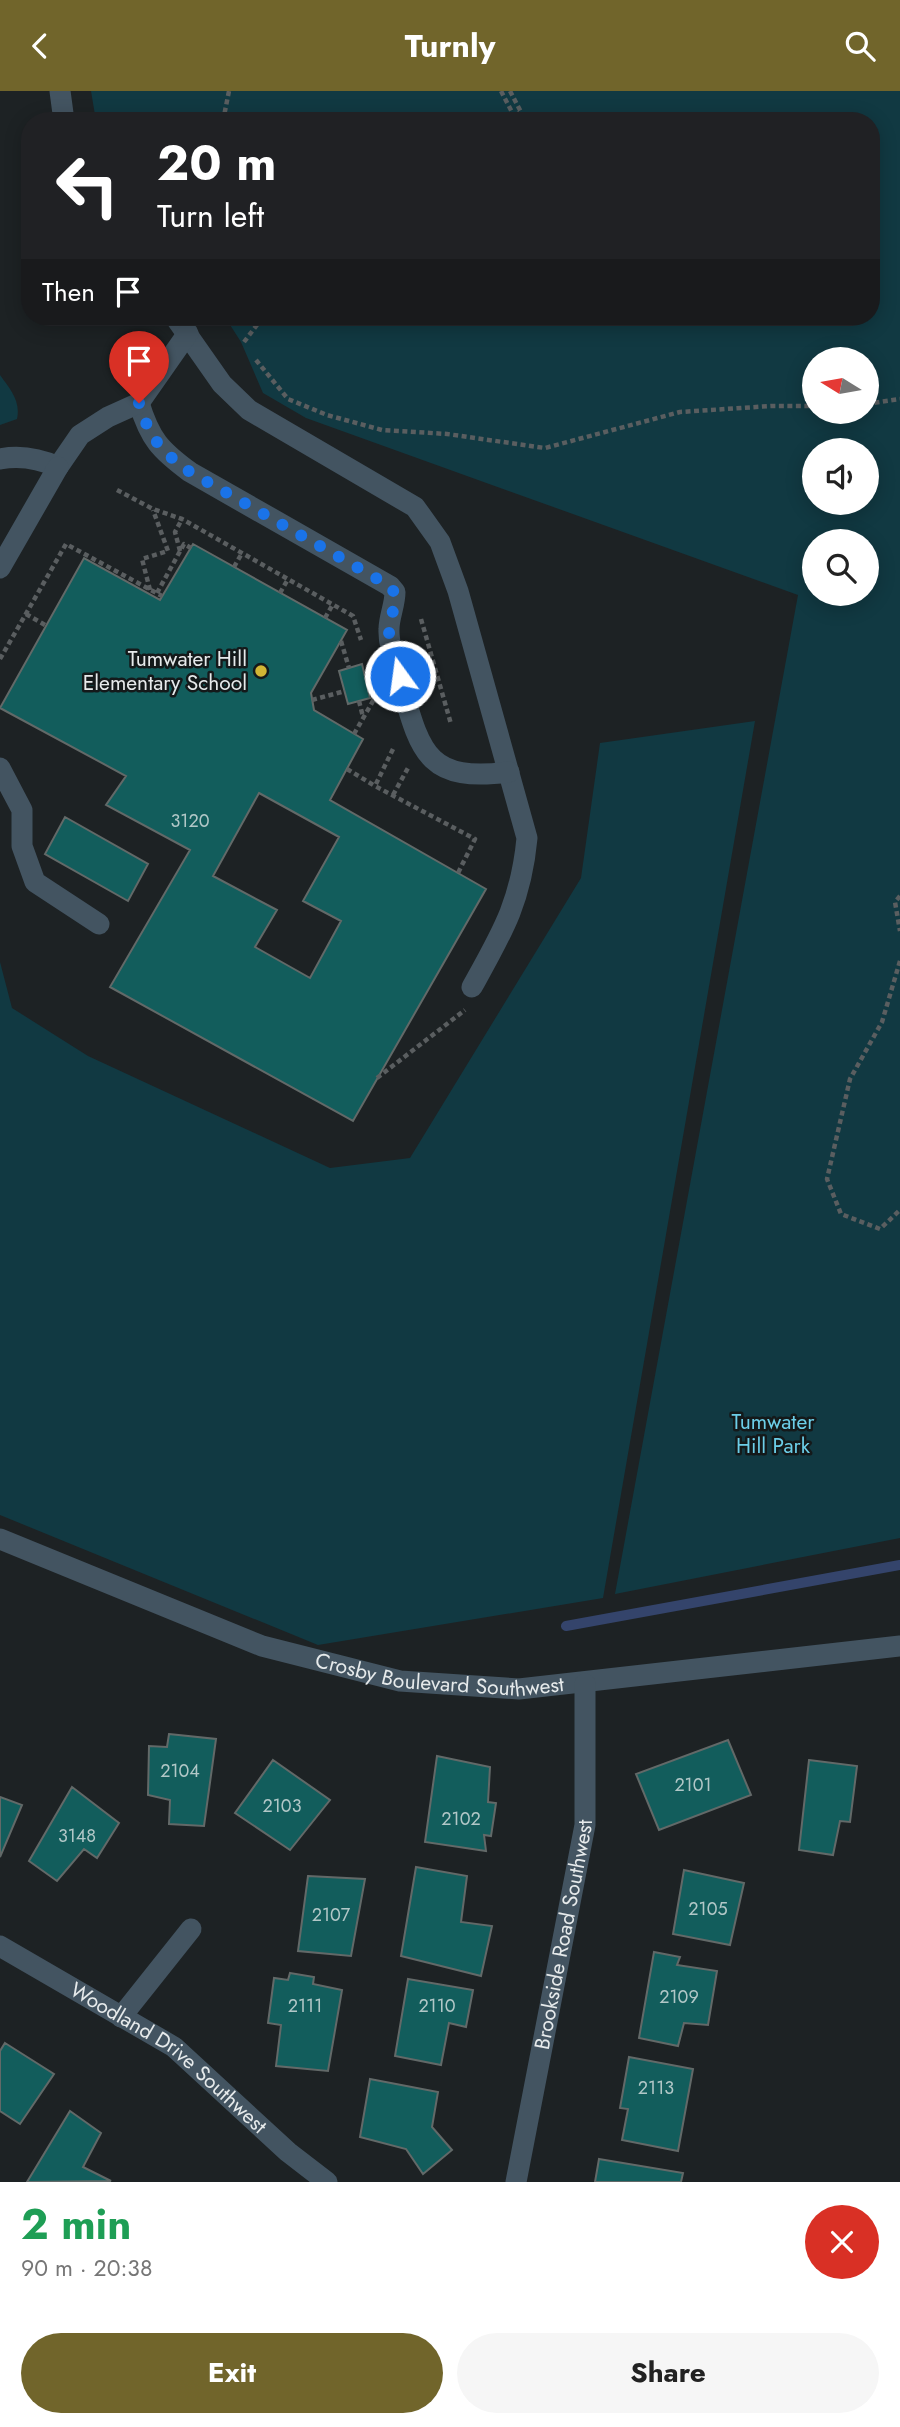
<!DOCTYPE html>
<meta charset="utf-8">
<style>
:root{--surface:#fff;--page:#f6f6f6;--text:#222;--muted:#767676;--accent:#71652b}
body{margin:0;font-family:Jost,sans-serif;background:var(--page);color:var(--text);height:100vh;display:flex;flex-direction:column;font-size:26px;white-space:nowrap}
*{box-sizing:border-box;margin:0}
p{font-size:23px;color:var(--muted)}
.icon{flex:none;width:38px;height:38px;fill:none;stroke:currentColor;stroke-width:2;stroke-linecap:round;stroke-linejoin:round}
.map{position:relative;height:2091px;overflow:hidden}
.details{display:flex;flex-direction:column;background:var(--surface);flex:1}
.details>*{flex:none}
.banner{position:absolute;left:21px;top:21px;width:859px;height:214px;border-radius:28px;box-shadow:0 4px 18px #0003;background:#202124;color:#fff;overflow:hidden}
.needle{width:46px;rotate:281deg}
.buttons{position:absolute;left:802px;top:256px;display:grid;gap:14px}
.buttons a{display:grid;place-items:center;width:77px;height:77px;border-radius:50%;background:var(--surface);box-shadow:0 4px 18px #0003;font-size:35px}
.pin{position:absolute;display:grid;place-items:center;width:60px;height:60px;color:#fff;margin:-72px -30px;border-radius:50% 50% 50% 0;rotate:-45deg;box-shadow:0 0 7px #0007}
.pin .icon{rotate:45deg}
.me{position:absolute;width:77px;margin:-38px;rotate:346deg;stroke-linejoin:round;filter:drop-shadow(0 0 5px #0008)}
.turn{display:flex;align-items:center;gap:24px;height:147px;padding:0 21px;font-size:32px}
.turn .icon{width:91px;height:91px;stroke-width:2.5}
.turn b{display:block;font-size:49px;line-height:60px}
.then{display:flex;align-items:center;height:66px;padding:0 21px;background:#0003;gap:14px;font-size:26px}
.round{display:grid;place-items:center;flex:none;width:74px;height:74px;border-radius:37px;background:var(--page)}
.head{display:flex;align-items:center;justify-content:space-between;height:119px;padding:0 21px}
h1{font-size:42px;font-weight:700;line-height:52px;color:#1e9e55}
.button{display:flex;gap:14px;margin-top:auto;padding:14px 21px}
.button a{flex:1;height:80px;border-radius:42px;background:var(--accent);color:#fff;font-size:28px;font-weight:700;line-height:80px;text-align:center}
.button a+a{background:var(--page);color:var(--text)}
header{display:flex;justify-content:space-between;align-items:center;height:91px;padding:0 21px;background:var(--accent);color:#fff;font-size:32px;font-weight:700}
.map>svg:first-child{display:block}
.green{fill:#113942;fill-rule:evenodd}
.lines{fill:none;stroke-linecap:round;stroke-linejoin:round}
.stream{stroke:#34446b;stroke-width:10}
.building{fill:#125d5c;stroke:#626968;stroke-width:2;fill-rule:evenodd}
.path{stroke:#5a5e60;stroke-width:4.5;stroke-dasharray:5 3.5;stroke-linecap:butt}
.minor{stroke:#435461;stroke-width:21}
.route{stroke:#1a73e8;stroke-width:12;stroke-dasharray:0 21.6}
.poi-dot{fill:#d2b635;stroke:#14191a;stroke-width:2.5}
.labels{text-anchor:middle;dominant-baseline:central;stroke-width:5;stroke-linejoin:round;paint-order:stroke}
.number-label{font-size:18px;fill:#b1c7c7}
.poi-label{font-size:21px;fill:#e6eaeb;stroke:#14191a;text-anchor:end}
.park-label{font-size:21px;fill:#6ccee8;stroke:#14191a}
.street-label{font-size:21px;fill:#e6eaeb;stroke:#14191a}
</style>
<header><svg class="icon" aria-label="back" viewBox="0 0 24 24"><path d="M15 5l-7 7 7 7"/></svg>Turnly<svg class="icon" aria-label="search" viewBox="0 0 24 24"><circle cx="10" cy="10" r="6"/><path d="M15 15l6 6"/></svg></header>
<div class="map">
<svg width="900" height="2091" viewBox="0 0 900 2091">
<rect width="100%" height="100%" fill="#1d2224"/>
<path class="green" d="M91 0H900V1447L615 1503 798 504 306 327 263 302 241 251 225 226H872V30H96ZM814 268H866V320H814ZM814 359H866V411H814ZM814 450H866V502H814Z
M0 284C10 298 21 310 17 328L0 334Z
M755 630 603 1507 318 1554 0 1424V871L12 917 88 965 330 1077 410 1067 581 787 600 652Z"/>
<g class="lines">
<path class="stream" d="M566 1535 900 1474"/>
</g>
<path class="building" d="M193 453 347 539 311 602 314 619 363 648 330 709 486 798 353 1030 110 896 190 759 106 714 126 685 0 617 84 467 160 509ZM259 702 339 746 303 810 341 830 310 887 255 856 277 819 213 785Z
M362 573 370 607 348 613 339 580Z
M65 726 148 773 128 810 45 763Z
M169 1643 216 1648 204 1735 169 1733 170 1709 148 1704 149 1655 167 1656Z
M728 1649 751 1704 659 1739 636 1683Z
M437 1665 490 1676 488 1711 496 1712 491 1745 484 1744 486 1760 425 1751Z
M273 1669 330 1709 290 1759 235 1722Z
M809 1669 857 1675 850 1731 840 1730 833 1764 799 1759Z
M72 1696 119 1732 97 1767 84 1758 57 1790 29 1770Z
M0 1706 22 1714 0 1766Z
M416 1776 467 1785 461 1831 492 1835 481 1885 401 1865Z
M684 1779 744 1792 730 1854 673 1843Z
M308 1785 365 1788 351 1865 298 1860Z
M654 1861 680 1866 677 1874 717 1880 708 1934 684 1932 678 1955 639 1947Z
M290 1882 314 1886 313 1893 342 1899 328 1980 276 1975 281 1934 268 1932 274 1887 288 1889Z
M408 1888 473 1899 466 1936 449 1932 441 1974 395 1965Z
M5 1952 54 1983 20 2033 0 2020V1960Z
M629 1966 693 1978 678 2060 622 2049 628 2018 620 2017Z
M370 1988 438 2001 432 2036 452 2059 423 2083 406 2058 360 2046Z
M70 2020 101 2042 83 2076 111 2090 27 2091Z
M599 2068 683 2082 681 2091H595Z"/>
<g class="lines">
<path class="path" d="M501 0 514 25
M510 0 521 21 514 25 516 30
M223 30 229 0
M244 251 263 226
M256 269 288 308 327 324 382 339 447 343 545 357 680 321 771 315H814
M115 283 140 253
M866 313 900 308
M117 399 153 418 182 428 353 525 361 549
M180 460 175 441 182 428
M234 476 242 462
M150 499 142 468 168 460 153 419
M157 502 184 453 191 457
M280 502 288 488
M26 523 45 534
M325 527 333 513
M421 528 451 633
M341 550 349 577
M0 568 66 453 162 505
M312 609 345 600
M359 610 363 626
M354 643 377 603
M393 658 375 695 475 748 458 782
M347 678 375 695
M393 704 408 677
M900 805 895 811 900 840
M900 870 882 931 850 988 827 1088 841 1123 880 1138 900 1119
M377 987 465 919"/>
<g class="minor">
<path d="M60 0 64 30"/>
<path d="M175 226 222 293 249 319 415 416 440 451 458 500 527 747C521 811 502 842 472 896"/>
<path d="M139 312C150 348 160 359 190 381L390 495 395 501C395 514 389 526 389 538 388 557 398 578 402 596 421 665 430 691 509 681"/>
<path d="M0 368C20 364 38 367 58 376L80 344 108 326 139 312 188 242"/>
<path d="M0 477 58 376"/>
<path d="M0 677 22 719V755L35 791 99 833"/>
<path id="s1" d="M0 1448 262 1555 400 1590 519 1598 900 1555"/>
<path id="s2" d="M0 1855 174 1956 288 2061 327 2091"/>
<path d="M121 1926 191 1838"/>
<path id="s3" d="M516 2091 585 1734V1593"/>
</g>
</g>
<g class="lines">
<path class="route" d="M139 312C150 348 160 359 190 381L390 495C402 509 389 523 389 539 389 554 395 570 400 585"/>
</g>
<circle class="poi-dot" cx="261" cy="580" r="7"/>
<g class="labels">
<g class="number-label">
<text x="190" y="730">3120</text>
<text x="180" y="1680">2104</text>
<text x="693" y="1694">2101</text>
<text x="282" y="1715">2103</text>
<text x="461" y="1728">2102</text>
<text x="77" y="1745">3148</text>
<text x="708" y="1818">2105</text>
<text x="331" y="1824">2107</text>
<text x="679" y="1906">2109</text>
<text x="305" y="1915">2111</text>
<text x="437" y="1915">2110</text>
<text x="656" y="1997">2113</text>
</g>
<g class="poi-label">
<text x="247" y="568">Tumwater Hill<tspan x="247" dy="24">Elementary School</tspan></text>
</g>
<g class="park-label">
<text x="773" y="1331">Tumwater<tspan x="773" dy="24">Hill Park</tspan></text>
</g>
<g class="street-label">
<text stroke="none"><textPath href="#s1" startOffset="464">Crosby Boulevard Southwest</textPath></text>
<text stroke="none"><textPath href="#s3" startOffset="252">Brookside Road Southwest</textPath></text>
<text stroke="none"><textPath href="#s2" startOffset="203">Woodland Drive Southwest</textPath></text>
</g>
</g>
</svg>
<div class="buttons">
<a><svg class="needle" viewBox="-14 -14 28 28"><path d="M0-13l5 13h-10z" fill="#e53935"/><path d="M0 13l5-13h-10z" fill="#767676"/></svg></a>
<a><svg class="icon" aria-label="sound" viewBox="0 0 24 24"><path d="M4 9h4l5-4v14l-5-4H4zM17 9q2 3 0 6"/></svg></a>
<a><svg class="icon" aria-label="search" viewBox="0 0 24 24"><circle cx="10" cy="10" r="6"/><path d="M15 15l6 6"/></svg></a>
</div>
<div class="pin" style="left:139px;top:312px;background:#d93025"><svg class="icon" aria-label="arrive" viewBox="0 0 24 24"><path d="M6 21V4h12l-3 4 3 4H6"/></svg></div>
<svg class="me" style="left:400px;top:585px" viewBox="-20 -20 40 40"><circle r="17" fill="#1a73e8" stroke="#fff" stroke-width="3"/><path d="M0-11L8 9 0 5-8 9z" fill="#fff"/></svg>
<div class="banner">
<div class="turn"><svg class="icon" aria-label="left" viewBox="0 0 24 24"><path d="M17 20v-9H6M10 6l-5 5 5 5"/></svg><div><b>20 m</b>Turn left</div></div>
<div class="then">Then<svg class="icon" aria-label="arrive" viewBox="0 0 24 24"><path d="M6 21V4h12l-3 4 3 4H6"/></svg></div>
</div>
</div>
<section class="details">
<div class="head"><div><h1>2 min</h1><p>90 m · 20:38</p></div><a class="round" style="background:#d93025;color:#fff"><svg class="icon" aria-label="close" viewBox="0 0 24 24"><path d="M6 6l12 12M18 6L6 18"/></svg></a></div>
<div class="button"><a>Exit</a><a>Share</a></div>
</section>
